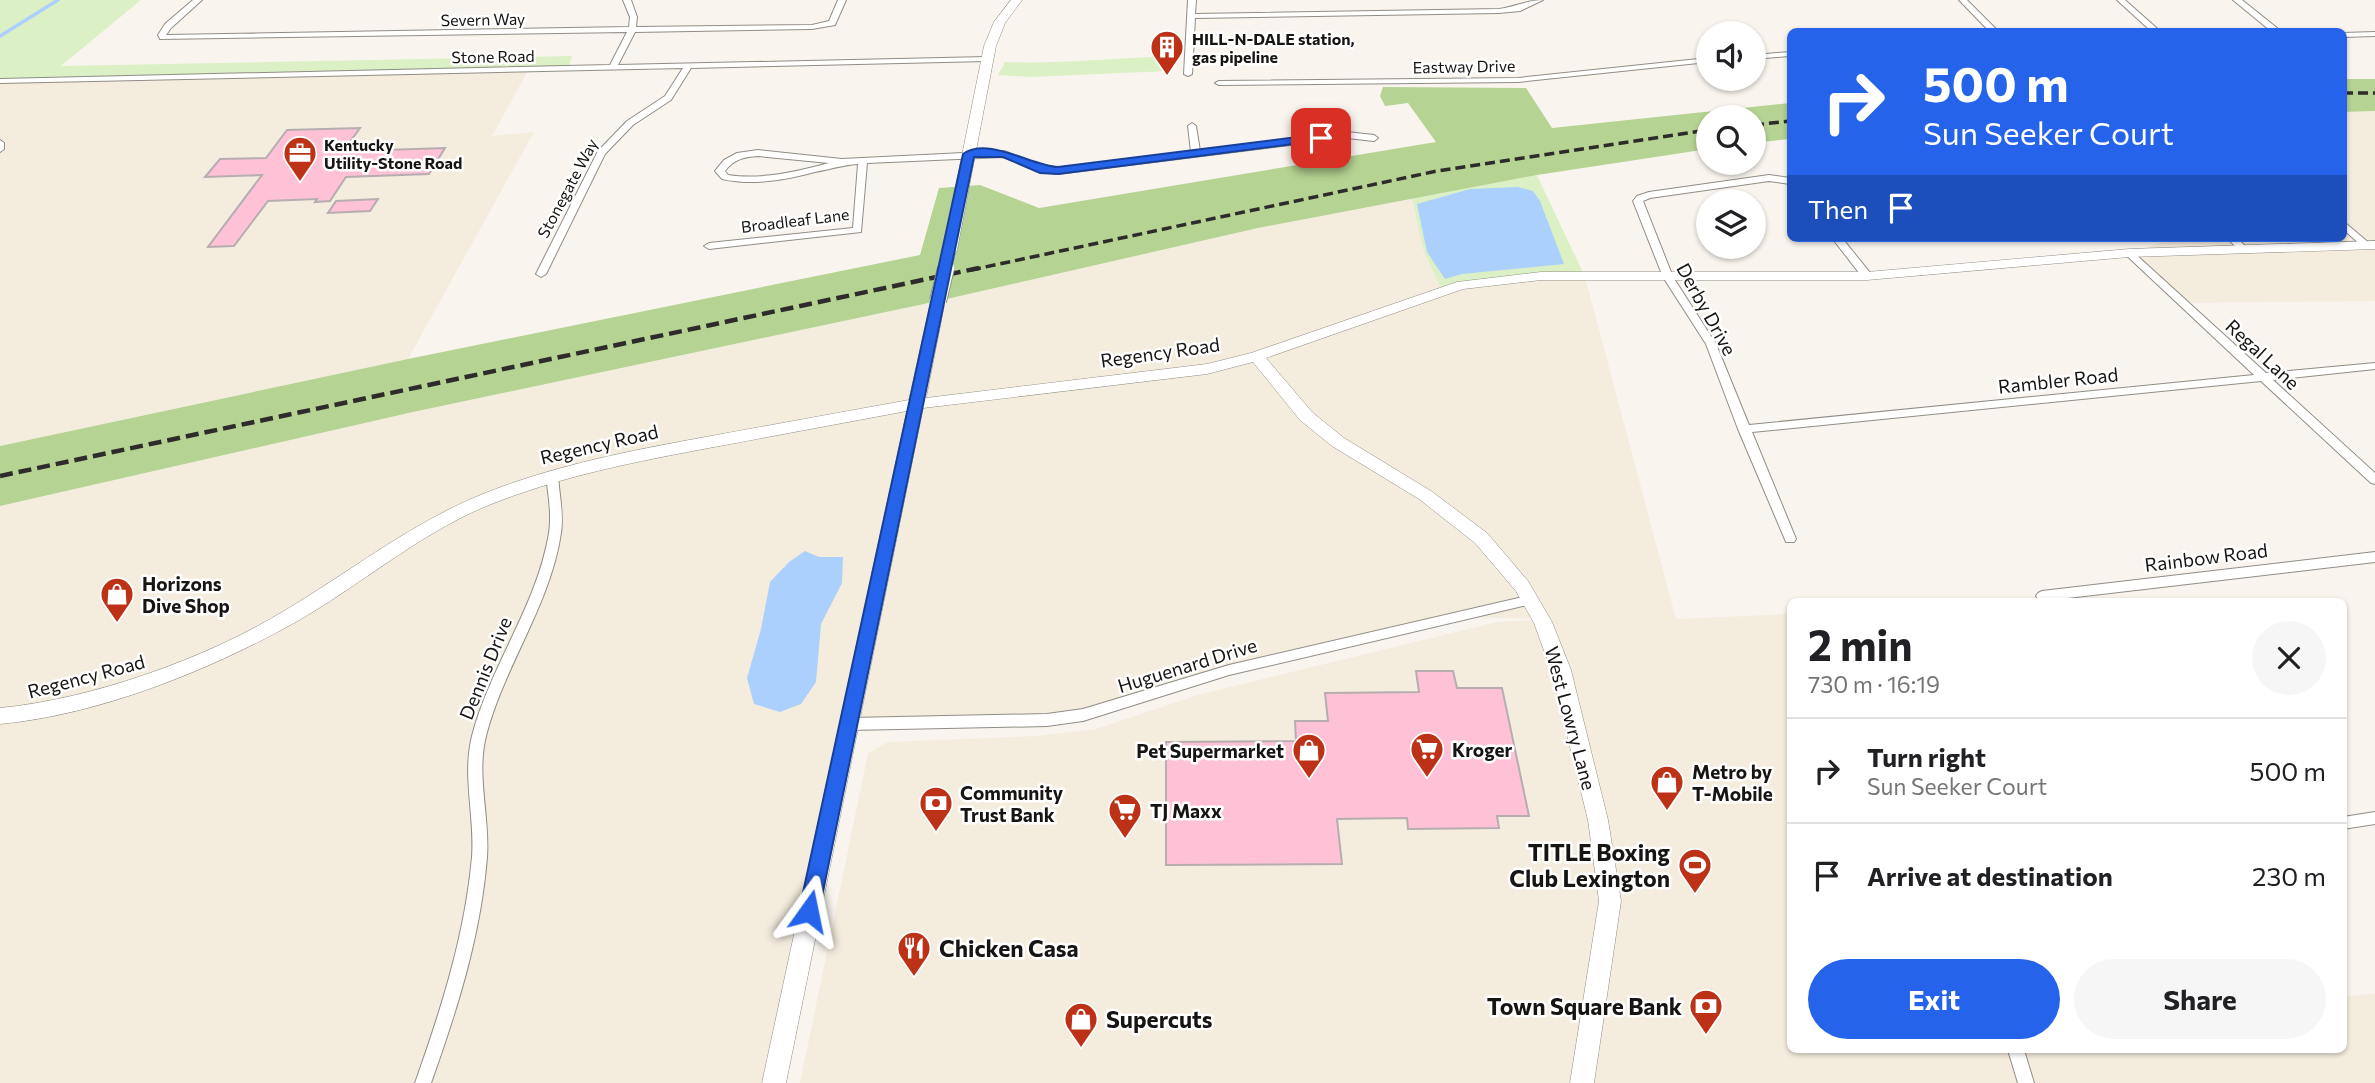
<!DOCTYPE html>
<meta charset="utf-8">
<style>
:root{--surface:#fff;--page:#f6f6f6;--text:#202124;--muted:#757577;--line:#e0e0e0;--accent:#2563eb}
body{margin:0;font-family:Commissioner,sans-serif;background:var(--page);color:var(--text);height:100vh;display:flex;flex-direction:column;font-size:26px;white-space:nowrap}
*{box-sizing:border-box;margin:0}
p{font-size:23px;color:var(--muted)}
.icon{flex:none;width:38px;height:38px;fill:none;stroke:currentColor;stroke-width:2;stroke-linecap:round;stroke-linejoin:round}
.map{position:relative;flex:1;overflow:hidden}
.sheet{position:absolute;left:1787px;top:598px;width:560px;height:455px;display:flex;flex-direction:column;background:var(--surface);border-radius:10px;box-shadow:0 2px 5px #0004}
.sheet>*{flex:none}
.top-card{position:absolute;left:1787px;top:28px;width:560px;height:214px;border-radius:10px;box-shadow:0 2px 5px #0004;background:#2563eb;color:#fff;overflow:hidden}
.fabs{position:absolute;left:1696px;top:21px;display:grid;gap:14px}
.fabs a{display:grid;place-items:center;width:70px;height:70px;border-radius:50%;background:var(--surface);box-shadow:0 2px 5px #0004;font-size:35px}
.pin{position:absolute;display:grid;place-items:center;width:60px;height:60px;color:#fff;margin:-30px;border-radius:14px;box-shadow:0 4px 10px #0006}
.me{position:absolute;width:77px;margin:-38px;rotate:12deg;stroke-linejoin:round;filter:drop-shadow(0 0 5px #0008)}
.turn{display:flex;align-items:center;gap:24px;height:147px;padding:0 21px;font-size:32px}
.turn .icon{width:91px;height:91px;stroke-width:2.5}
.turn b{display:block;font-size:49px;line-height:60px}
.then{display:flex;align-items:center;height:66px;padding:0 21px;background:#0003;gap:14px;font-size:26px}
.round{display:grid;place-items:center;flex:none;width:74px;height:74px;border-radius:37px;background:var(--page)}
.summary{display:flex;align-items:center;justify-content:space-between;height:119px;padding:0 21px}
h1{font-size:42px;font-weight:700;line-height:52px}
.button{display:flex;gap:14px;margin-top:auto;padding:14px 21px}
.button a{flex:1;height:80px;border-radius:42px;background:var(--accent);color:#fff;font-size:28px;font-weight:700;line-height:80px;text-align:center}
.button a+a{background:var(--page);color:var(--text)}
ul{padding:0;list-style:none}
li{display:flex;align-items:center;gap:21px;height:105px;padding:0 21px;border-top:2px solid var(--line)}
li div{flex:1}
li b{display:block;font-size:26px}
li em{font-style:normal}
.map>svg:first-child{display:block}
.built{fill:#f4edde}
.green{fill:#dcf0c6}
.forest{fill:#b5d392}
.water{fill:#abd0fd}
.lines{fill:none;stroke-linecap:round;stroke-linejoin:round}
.stream{stroke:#abd0fd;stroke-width:3.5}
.building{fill:#fec1d6;stroke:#b6adb0;stroke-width:2}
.street-casing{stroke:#908d86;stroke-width:2}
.secondary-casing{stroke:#908d86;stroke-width:1}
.street{fill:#fff;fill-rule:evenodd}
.secondary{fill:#fff;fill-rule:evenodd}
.rail-far1{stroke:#2e2c2a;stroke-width:3.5;stroke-dasharray:10 5;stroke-linecap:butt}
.rail{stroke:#2e2c2a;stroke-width:4.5;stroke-dasharray:13 6;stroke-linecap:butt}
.secondary-bridge-far1-casing{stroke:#908d86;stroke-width:13;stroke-linecap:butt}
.secondary-bridge-casing{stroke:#908d86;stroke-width:18;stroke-linecap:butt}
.secondary-bridge-far1{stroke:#fff;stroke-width:12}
.secondary-bridge{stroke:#fff;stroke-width:16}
.route{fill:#2563eb;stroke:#184099;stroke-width:2}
.labels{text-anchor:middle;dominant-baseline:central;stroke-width:5;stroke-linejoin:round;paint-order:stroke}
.far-street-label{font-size:16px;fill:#171513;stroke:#fff}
.far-poi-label{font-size:16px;font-weight:bold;fill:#171513;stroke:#fff;text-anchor:start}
.street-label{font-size:19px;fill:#171513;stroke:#fff}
.poi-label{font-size:19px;font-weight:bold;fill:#171513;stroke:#fff;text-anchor:start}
.near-poi-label{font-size:23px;font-weight:bold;fill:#171513;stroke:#fff;text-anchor:end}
</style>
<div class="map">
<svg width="2375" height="1083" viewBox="0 0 2375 1083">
<rect width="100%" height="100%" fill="#f9f5ee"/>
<path class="built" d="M529 69 492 136 534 132 408 359 0 446V80Z
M2375 111V301L2183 303 2129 253 2176 238H2343V112Z
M1412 198 1423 249 1462 285 1585 277 1676 619 1790 614V1050H2343V997L2375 993V1083H800L868 753 888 742 1037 736 1096 729 1197 695 1497 622 1553 619 1457 617 1229 670 1083 715 850 724 774 1083H0V506L413 412 938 301 1258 228Z"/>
<path class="green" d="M0 0H141L61 66 572 56 568 69 0 81Z
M1153 57 1164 60 1168 71 1031 77 998 75 1005 62C1055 64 1103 59 1153 57Z
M1537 175 1585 277 1541 276 1442 290 1423 249 1412 198Z"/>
<path class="forest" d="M2343 79H2375V111L2343 112Z
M1383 87 1526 88 1552 128 1790 103V139L1754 143V117H1708V149L1537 175 1258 228 938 301 413 412 0 506V446L408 359 920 255 939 188 980 185 1039 208 1436 142 1408 103 1385 106 1380 96Z"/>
<path class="water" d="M1518 187 1533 191 1540 201 1564 264 1462 274 1445 279 1427 252 1417 204 1470 189Z
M805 551 819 557H843L842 583 821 624 816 682 801 704 780 712 754 704 747 678 761 629 770 582 789 562Z"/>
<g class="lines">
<path class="stream" d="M0 36 58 0"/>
</g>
<path class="building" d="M360 128 350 142H360L353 151 445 148 429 174 346 177 330 201 315 202 317 199 268 201 234 246 208 247 262 175 205 177 220 159 266 158 287 130Z
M378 199 370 211 328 213 336 201Z
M1416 671H1453L1457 688H1502L1529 816H1497L1499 828 1408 829 1407 818 1337 819 1342 864 1166 865V742L1296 741 1295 721H1328L1325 693 1419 692Z"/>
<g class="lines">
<defs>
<path id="street" d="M193 0H202L171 28 166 35 629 27 630 17 623 0H631L637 17 636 27 812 25 829 21 838 0H846L835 25 812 29 635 32 618 65 987 57 991 59 987 61 691 68 671 100 633 125 605 154 546 274 541 277 536 274 598 151 627 121 665 96 683 68 0 83V79L610 65 627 32 160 39 158 35 165 24Z
M1188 0H1196L1195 14 1499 9C1514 7 1528 0 1543 0L1520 11 1499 13 1195 18 1192 74 1188 76 1184 74Z
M1959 0H1967L1999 32H1990Z
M2117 0H2125L2161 32H2152Z
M2233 0H2242L2282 32H2272Z
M2375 32V36L2343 37V33Z
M1790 52V56L1754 59V55Z
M1708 58V62L1518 82 1219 85 1215 83 1219 81 1518 78Z
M1192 123 1196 126 1200 151 1347 132 1374 135 1378 138 1374 141 1347 138 1058 174 1042 172 1003 157 867 163 861 232 709 249 704 246 709 243 853 228 858 164C843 165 830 169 815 172 785 180 753 186 722 179L715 171 724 160 737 153 758 150 842 159 1004 151 1046 167 1058 168 1191 152 1188 126ZM758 156 829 163C796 172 761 180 728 175L725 171C734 159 744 157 758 156Z
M0 140 4 143V149L0 152Z
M1769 175 1790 178V184L1769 181 1650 198 1643 201 1673 277 1716 344 1749 425 2254 375 2126 255V251H2132L2266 373 2375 363V369L2273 380 2375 473V484L2371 483 2261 381 1752 432 1796 539 1794 542H1786L1738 429 1706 344 1663 277 1633 201 1637 196 1649 192Z
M2343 221 2369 243V247H2363L2343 229Z
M1832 238H1842L1871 274V278H1863Z
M2227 238H2237L2247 248 2245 250H2239Z
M552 471 558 475C559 494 564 514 561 533 550 606 504 666 486 736 476 776 490 817 487 857 481 935 457 1010 431 1083H415C441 1010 465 935 472 857 475 817 462 776 472 736 490 666 537 606 549 533 552 514 548 494 546 475Z
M2375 552V562L2042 601 2038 599 2036 596 2038 593 2042 591Z
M1531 595 1536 597 1537 600 1536 603 1229 675 1083 721 1047 726 850 730 845 728 843 724 845 720 850 718 1047 714 1083 709 1229 665Z
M2375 812V824L2343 829V817Z
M2008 1050H2024L2034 1083H2018Z"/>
<path id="secondary" d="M1011 0H1022L1005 23 996 46 957 250 955 253H945L943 250 984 46 994 22Z
M2375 241V249L2129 257 1867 280H1541L1463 289 1266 358 1312 412 1344 438 1431 491 1487 533 1528 581 1552 622 1571 670 1608 820 1621 901 1594 1083H1570L1599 901 1588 820 1551 670 1534 623 1516 591 1475 543 1419 499 1332 446 1300 420 1253 362 1207 374 923 408 786 1083H762L907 411C843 423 778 435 714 447 634 462 560 476 484 507 416 536 358 587 294 623 208 671 98 715 0 724V708C92 699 205 659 284 611 346 574 405 528 471 499 548 466 629 451 711 436 777 424 843 412 909 400L931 301 938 297 945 301 926 398 1207 364 1251 353 1457 282 1541 272H1867L2129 249Z"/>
</defs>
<use href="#street" class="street-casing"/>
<use href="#secondary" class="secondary-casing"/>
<use href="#street" class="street"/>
<use href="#secondary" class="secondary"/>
<path class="rail-far1" d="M2343 93H2375
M1754 125 1790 121
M971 270 1437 171 1708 130"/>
<path class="rail" d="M0 476 979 268"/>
<defs>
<path id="secondary-bridge-far1" d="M945 270 950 250"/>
<path id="secondary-bridge" d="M938 301 946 268"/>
</defs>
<use href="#secondary-bridge-far1" class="secondary-bridge-far1-casing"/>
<use href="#secondary-bridge" class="secondary-bridge-casing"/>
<use href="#secondary-bridge-far1" class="secondary-bridge-far1"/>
<use href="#secondary-bridge" class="secondary-bridge"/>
</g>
<path class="route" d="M1321 134 1325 135V140L1058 174 1040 173 1003 157H974L819 911 816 917 809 920 802 917 799 911 963 154C988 136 1032 166 1058 167Z"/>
<defs>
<symbol id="building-pin" viewBox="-11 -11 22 30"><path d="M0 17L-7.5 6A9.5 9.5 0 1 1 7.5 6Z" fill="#bd3117" stroke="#fff"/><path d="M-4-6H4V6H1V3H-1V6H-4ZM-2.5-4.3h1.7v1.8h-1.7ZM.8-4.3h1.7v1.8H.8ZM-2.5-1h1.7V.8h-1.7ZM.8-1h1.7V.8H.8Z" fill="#fff"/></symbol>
<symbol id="office-pin" viewBox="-11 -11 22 30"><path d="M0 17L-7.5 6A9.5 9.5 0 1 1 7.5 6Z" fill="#bd3117" stroke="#fff"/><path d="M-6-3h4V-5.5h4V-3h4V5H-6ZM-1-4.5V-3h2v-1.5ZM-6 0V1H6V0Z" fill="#fff"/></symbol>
<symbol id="shop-pin" viewBox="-11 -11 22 30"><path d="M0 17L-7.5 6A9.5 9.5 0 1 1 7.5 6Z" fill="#bd3117" stroke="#fff"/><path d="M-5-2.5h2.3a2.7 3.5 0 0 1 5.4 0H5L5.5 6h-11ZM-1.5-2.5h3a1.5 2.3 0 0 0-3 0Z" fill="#fff"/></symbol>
<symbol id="supermarket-pin" viewBox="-11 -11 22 30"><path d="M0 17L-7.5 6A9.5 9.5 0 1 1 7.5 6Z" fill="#bd3117" stroke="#fff"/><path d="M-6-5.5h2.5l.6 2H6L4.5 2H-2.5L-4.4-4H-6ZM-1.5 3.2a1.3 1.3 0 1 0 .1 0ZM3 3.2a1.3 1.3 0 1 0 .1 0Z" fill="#fff"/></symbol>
<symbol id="bank-pin" viewBox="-11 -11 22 30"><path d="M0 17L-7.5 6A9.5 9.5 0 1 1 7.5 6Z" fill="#bd3117" stroke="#fff"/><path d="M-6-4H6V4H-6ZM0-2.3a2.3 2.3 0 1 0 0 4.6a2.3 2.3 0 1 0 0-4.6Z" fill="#fff"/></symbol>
<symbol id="stadium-pin" viewBox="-11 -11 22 30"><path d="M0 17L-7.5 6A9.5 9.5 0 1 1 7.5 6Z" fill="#bd3117" stroke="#fff"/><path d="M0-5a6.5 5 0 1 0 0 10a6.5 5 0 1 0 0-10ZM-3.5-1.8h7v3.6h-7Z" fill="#fff"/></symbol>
<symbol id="restaurant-pin" viewBox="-11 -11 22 30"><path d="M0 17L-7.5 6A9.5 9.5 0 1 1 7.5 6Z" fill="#bd3117" stroke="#fff"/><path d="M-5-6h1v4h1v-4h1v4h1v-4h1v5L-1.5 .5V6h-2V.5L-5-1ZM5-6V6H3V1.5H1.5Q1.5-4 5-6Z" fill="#fff"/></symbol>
</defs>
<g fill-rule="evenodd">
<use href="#building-pin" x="1148" y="28" width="38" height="52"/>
<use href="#office-pin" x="281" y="134" width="38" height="52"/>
<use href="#shop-pin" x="98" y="575" width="38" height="52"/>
<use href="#supermarket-pin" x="1408" y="730" width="38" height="52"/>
<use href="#shop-pin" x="1290" y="731" width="38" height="52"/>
<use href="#shop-pin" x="1648" y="763" width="38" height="52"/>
<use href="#bank-pin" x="917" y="784" width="38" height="52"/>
<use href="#supermarket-pin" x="1106" y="791" width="38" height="52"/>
<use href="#stadium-pin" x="1676" y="846" width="38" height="52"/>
<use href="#restaurant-pin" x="895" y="929" width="38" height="52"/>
<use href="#bank-pin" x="1687" y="987" width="38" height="52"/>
<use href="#shop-pin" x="1062" y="1000" width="38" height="52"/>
</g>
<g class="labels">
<g class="far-street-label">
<text transform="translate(483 19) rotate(-1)">Severn Way</text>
<text transform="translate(493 56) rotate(-1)">Stone Road</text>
<text transform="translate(1464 66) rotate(-1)">Eastway Drive</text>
<text transform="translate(567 188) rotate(-62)">Stonegate Way</text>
<text transform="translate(795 220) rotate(-7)">Broadleaf Lane</text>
</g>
<g class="far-poi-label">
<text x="1192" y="38">HILL-N-DALE station,<tspan x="1192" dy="18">gas pipeline</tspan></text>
<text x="324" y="144">Kentucky<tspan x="324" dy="18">Utility-Stone Road</tspan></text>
</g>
<g class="street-label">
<text transform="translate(1707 309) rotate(61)">Derby Drive</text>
<text transform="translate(1160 352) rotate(-8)">Regency Road</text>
<text transform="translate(2263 354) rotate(43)">Regal Lane</text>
<text transform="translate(2058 380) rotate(-6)">Rambler Road</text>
<text transform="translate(599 444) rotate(-13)">Regency Road</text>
<text transform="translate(2206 557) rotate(-7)">Rainbow Road</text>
<text transform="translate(1187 665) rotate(-17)">Huguenard Drive</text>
<text transform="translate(485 668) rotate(-68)">Dennis Drive</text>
<text transform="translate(86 676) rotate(-15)">Regency Road</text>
<text transform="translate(1571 718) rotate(75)">West Lowry Lane</text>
</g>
<g class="poi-label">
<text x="142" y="583">Horizons<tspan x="142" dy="22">Dive Shop</tspan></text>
<text x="1452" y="749">Kroger</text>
<text x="1284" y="750" text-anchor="end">Pet Supermarket</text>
<text x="1692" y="771">Metro by<tspan x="1692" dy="22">T-Mobile</tspan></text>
<text x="960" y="792">Community<tspan x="960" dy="22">Trust Bank</tspan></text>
<text x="1150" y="810">TJ Maxx</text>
</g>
<g class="near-poi-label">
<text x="1670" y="852">TITLE Boxing<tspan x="1670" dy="26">Club Lexington</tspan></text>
<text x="939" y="948" text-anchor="start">Chicken Casa</text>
<text x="1682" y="1006">Town Square Bank</text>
<text x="1106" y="1019" text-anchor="start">Supercuts</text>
</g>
</g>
</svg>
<div class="fabs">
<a><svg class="icon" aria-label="sound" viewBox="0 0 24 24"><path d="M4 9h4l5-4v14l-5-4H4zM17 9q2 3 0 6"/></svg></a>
<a><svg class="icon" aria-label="search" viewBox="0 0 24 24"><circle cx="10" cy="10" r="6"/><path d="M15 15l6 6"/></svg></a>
<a><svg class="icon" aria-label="layers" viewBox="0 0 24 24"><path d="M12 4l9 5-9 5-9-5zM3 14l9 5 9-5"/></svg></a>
</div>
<div class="pin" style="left:1321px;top:138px;background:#d93025"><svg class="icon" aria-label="arrive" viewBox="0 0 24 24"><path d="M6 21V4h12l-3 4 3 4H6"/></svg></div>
<svg class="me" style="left:809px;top:911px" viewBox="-20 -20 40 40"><path d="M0-17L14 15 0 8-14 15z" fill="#2563eb" stroke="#fff" stroke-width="4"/></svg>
<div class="top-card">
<div class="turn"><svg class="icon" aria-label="right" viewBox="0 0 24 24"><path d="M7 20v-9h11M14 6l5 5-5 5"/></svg><div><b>500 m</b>Sun Seeker Court</div></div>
<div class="then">Then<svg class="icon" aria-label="arrive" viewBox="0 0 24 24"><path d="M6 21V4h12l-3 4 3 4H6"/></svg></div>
</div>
<section class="sheet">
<div class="summary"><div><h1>2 min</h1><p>730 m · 16:19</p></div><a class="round"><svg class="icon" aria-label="close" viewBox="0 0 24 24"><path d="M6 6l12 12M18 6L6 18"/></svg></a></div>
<ul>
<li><svg class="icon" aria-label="right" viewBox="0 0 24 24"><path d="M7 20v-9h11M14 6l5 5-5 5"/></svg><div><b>Turn right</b><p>Sun Seeker Court</p></div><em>500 m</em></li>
<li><svg class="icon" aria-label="arrive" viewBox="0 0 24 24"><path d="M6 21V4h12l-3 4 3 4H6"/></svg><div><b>Arrive at destination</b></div><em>230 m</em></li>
</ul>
<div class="button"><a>Exit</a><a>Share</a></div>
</section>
</div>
